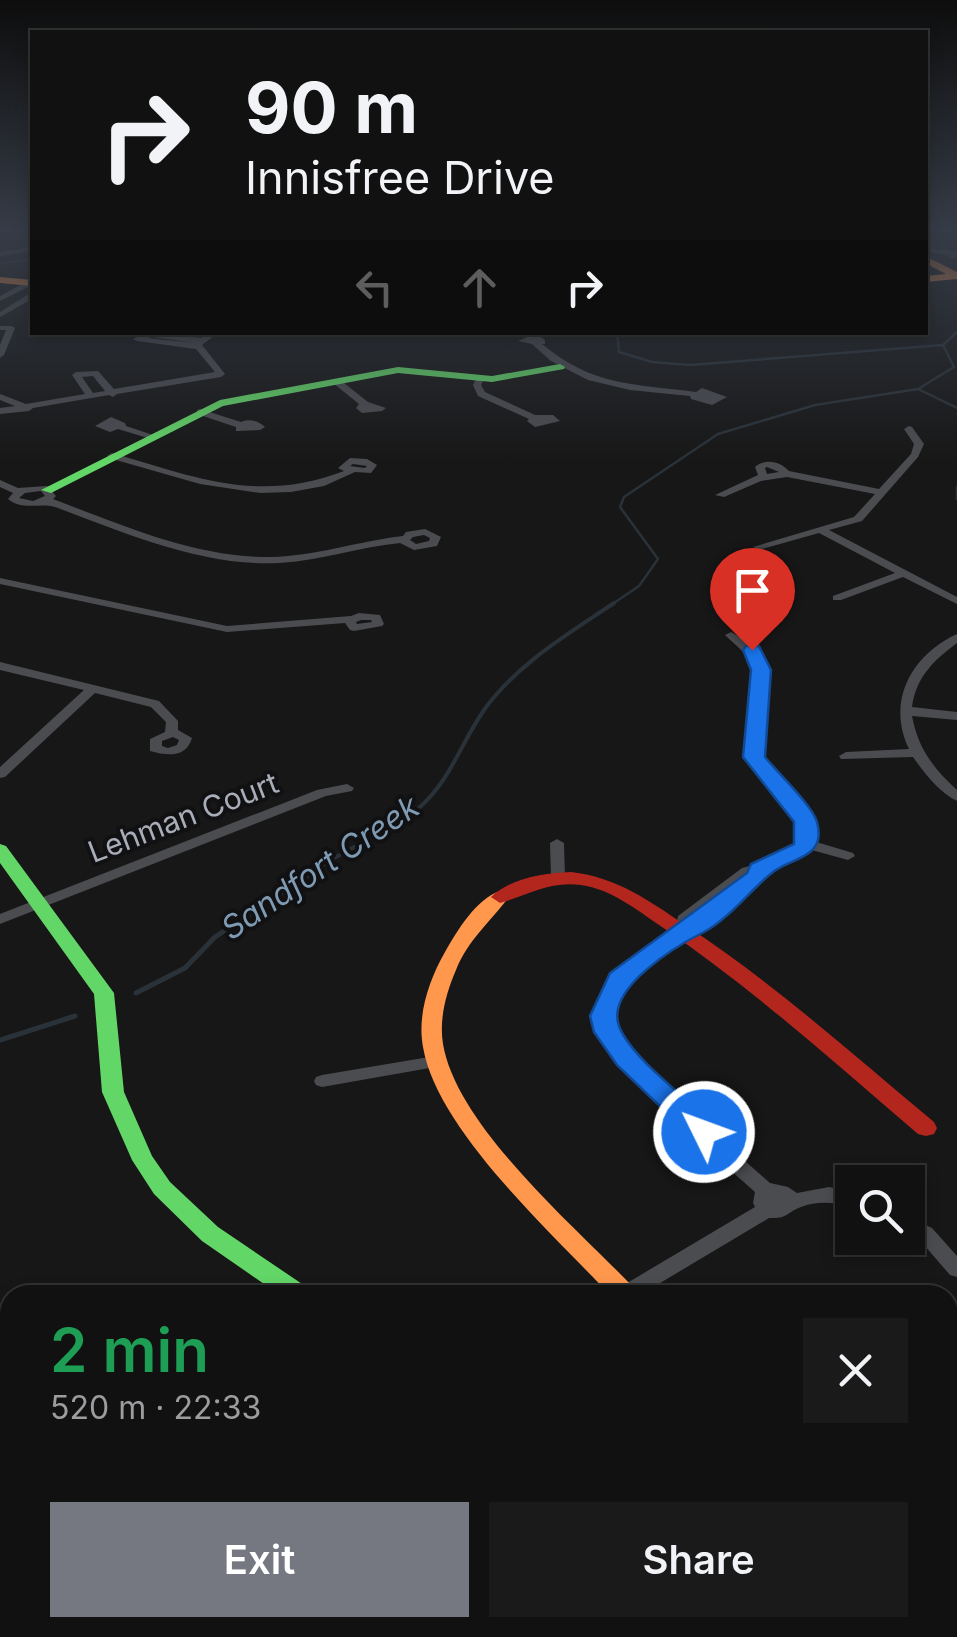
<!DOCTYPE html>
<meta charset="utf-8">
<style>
:root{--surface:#111;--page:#1a1a1a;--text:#f1f3f6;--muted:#9c9d9f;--line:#303131;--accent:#757880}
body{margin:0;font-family:Inter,sans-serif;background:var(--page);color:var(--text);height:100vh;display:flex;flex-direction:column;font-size:38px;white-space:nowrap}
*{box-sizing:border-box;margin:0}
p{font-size:32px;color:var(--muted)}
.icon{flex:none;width:55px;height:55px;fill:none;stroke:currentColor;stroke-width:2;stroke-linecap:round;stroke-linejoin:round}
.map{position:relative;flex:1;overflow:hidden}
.drawer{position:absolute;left:0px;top:1285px;width:958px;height:352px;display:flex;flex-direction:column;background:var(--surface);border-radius:30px 30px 0 0;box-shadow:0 5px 15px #0003,0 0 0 2px var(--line)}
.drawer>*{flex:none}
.hud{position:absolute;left:30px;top:30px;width:898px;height:305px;border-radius:0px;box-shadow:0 5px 15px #0003,0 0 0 2px var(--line);background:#111;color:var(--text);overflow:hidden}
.tools{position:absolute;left:835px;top:1165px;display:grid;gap:20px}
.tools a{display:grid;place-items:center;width:90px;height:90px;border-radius:0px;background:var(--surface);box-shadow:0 5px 15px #0003,0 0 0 2px var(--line);font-size:50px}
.pin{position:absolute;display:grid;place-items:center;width:85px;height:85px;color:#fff;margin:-102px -42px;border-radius:50% 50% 50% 0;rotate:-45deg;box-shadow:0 0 10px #0007}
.pin .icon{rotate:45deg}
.me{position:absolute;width:110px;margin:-55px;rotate:312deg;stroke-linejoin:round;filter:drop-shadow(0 0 8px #0008)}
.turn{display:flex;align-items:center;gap:35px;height:210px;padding:0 50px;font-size:45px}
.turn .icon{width:130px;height:130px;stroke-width:2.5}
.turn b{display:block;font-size:70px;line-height:85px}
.lanes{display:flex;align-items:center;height:95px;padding:0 50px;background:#0003;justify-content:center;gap:50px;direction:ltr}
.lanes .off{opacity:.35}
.round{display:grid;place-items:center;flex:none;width:105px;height:105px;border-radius:0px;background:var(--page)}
.overview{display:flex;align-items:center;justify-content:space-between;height:170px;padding:0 50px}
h1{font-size:60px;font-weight:600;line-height:75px;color:#1e9e55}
.action{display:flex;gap:20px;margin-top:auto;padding:20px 50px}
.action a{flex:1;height:115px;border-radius:0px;background:var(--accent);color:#fff;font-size:40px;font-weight:600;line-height:115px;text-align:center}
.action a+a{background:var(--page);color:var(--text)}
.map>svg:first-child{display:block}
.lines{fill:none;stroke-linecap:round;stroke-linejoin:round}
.stream-far2{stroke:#2a3239;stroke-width:2.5}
.stream-far1{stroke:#2a3239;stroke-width:4}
.stream{stroke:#2a3239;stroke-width:5}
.street{fill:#4b4c50;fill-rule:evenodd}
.fast{fill:#63d668;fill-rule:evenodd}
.slow{fill:#ff974d;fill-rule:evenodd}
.jam{fill:#b3261e;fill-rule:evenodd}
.route{fill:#1a73e8;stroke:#114b97;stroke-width:2.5}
.labels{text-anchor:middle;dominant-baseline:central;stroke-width:8;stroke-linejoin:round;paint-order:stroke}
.street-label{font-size:30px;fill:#a8adb8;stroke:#111113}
.water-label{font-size:32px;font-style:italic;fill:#7f9bb3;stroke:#111113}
</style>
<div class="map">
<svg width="957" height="1637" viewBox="0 0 957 1637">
<rect width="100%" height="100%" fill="#171717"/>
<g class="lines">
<path class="stream-far2" d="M0 264 32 259
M617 332 619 352 652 362 690 365 943 345
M918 389 957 408
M957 487V499
M611 605 639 586 658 559 620 507 624 497 718 434 815 405 918 389 954 367 943 345 957 332"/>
<path class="stream-far1" d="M315 870C349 846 390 834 420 807 451 779 461 743 484 710 517 664 568 634 614 603"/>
<path class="stream" d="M136 993 185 968 215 937 319 868
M0 1040 75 1016"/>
<path class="street" d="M32 247V251L0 256V252Z
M925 248 957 251V256L953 259 949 257 951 255 925 252Z
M28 281H32V285L0 301V296Z
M29 294H32V299L0 317V312Z
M0 326H11L15 328 4 355 0 358V345L6 330H0Z
M148 332 201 338 209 332H219L202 345 225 374 221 377 117 394 113 397 109 395 33 408 29 411 0 414V408L15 406 0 400V394L26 404 85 394 72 375 76 372 98 371 114 389 215 372 196 349 137 341 133 339ZM152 337 195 343 148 338ZM93 376 105 391 93 393 82 377Z
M532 335H538L545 340V344H542C592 386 634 384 696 392L702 388 727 397 712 405 691 399 690 396 630 390 588 380 551 361 532 344 518 341Z
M480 376 484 379 481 385 485 392 535 415H553L560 421 535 427 527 421 529 419 478 396 473 385 477 377Z
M333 379H339L368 402 386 408 382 411 362 413 356 408 359 404 333 383Z
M200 409 241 422C249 418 259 421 265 427L260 430 236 431V427L197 414V410Z
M111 417 125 423 126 426 156 436 151 439 118 429 110 432 95 426Z
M909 426 912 427 924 444 918 457 862 521 829 530 957 597V604L903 577 841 600H833V596L895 573 819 533 758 550 753 547 854 517 875 494 787 477 761 481 724 497 715 495 758 475 755 467C766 458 780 461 789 471L879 489 911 454 914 444 904 429ZM767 467 779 472 767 474 765 468Z
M112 453C195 477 258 504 344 471L338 468 350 458 367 459 377 465 371 473 355 472 324 486 291 492 260 493 200 484 109 458 107 456ZM353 464 367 466 365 468 350 466Z
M0 480 18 488 47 486 56 496 53 499C122 525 196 558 271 557 316 556 359 541 403 536L406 532 425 529 441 537 437 546 414 550 400 543C359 547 320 561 279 563 204 567 127 534 58 508 41 501 24 512 8 499L13 493 0 487ZM41 491 45 496 33 501 19 498 25 493ZM424 535 430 538 429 541 416 544 410 540 413 537Z
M0 578 227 626 351 616 359 613 380 615 384 624 382 626 354 631 350 630 345 623 227 632 0 584ZM361 620H371L372 622 357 624 356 622Z
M731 632C784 659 761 710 761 757L812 821 813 841 853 853 855 856 848 860 808 849 766 871 762 880 718 918 639 968 619 991 612 1012 615 1031 641 1065 685 1108 770 1183 788 1187 797 1193 829 1187 852 1192V1206C835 1203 818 1200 801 1207 786 1213 787 1219 769 1218L640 1295H614L617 1289 755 1207 753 1203 755 1192C721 1160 597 1062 596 1018 594 976 643 948 675 931L678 916 742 868 762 863 799 842 798 821 747 757C748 726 764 687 748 659 742 649 733 643 725 635ZM743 881 690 923V921Z
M957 634V643C934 660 916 677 912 707L957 712V720L912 716C918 748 933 768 957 790V801C939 792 925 774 913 757L841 759 839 756 846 752 909 749C886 702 911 655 957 634Z
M0 662 159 701 178 721V730L192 738C186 758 168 756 150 751V739L165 732 166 722 151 707 95 693 5 777 0 778V767L84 690 0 670ZM173 737 179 740 177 745 168 748 162 746V741Z
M347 784 354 788 352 791 326 796 0 924V914L317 790Z
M557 839 564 843 565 877 558 882 551 877 550 843Z
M435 1056 441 1058 443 1062 441 1066 322 1087 316 1085 314 1081 316 1077 322 1075Z
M908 1217 932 1228 957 1256V1277L950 1275 918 1238 908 1232Z
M957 1325V1345L948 1348V1330Z
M948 1400 957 1404V1426L948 1422Z
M0 1621 10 1622V1628H102L100 1637H0Z
M295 1628H318V1637H294Z
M427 1628H450L451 1637H427Z
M696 1628H719V1637H695Z"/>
<path class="fast" d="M560 364 565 367 564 369 492 382 398 373 223 406 51 493 41 490 220 400 398 367 492 376Z
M0 844 6 846 114 993 124 1092 152 1156 170 1182 218 1227 308 1288 311 1295H280L202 1241 154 1194 132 1160 102 1092 94 994 0 863Z"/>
<path class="slow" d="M925 256 957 272V279L925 282V276L946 274 925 263Z
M0 277 32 280V286L0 283Z
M500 891 509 897C490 922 468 940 456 970 446 993 439 1019 443 1044 457 1127 577 1228 634 1288L637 1295H610C553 1234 437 1130 423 1047 417 1015 429 980 445 952 457 931 476 899 500 891Z"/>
<path class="jam" d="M571 872C617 877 651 902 688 927 775 984 853 1055 934 1122L937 1128 934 1134 926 1136 918 1134C834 1062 753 989 662 927 637 910 611 889 581 885 549 881 529 895 500 903L491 897C510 878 545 873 571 872Z"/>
</g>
<linearGradient id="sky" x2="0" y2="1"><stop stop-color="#0d0d0d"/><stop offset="0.5" stop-color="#363c47"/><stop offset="1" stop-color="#363c47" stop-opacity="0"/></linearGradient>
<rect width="957" height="462" fill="url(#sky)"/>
<path class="route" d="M746 646H759L771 670 765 757C777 772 812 805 817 822 827 858 793 857 773 872 751 889 730 918 704 932 678 945 605 988 619 1026 631 1058 688 1099 714 1124L718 1132 714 1139H694L617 1065 594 1032 590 1016 610 973 747 873 751 864 794 844V822L743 757 751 670 743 650Z"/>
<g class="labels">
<g class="street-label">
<text transform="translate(183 817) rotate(-21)">Lehman Court</text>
</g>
<g class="water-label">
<text transform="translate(320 867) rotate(-34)">Sandfort Creek</text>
</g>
</g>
</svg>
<div class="tools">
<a><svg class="icon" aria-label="search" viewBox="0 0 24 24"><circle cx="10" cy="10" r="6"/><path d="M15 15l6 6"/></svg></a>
</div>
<div class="pin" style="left:752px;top:650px;background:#d93025"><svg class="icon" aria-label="arrive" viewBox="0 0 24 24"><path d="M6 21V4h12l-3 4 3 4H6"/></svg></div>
<svg class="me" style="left:704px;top:1132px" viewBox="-20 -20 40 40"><circle r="17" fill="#1a73e8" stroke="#fff" stroke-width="3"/><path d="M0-11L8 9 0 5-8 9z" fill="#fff"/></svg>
<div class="hud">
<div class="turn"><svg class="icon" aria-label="right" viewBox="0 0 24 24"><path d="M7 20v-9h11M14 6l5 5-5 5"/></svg><div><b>90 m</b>Innisfree Drive</div></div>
<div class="lanes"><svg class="icon off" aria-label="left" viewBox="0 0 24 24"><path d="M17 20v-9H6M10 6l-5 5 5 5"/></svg><svg class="icon off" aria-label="ahead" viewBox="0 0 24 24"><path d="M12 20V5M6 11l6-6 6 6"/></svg><svg class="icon" aria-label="right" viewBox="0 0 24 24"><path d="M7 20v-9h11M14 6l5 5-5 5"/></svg></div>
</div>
<section class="drawer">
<div class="overview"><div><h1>2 min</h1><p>520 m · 22:33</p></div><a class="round"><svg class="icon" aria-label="close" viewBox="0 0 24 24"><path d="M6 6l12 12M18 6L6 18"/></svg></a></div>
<div class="action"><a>Exit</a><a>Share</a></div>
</section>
</div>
